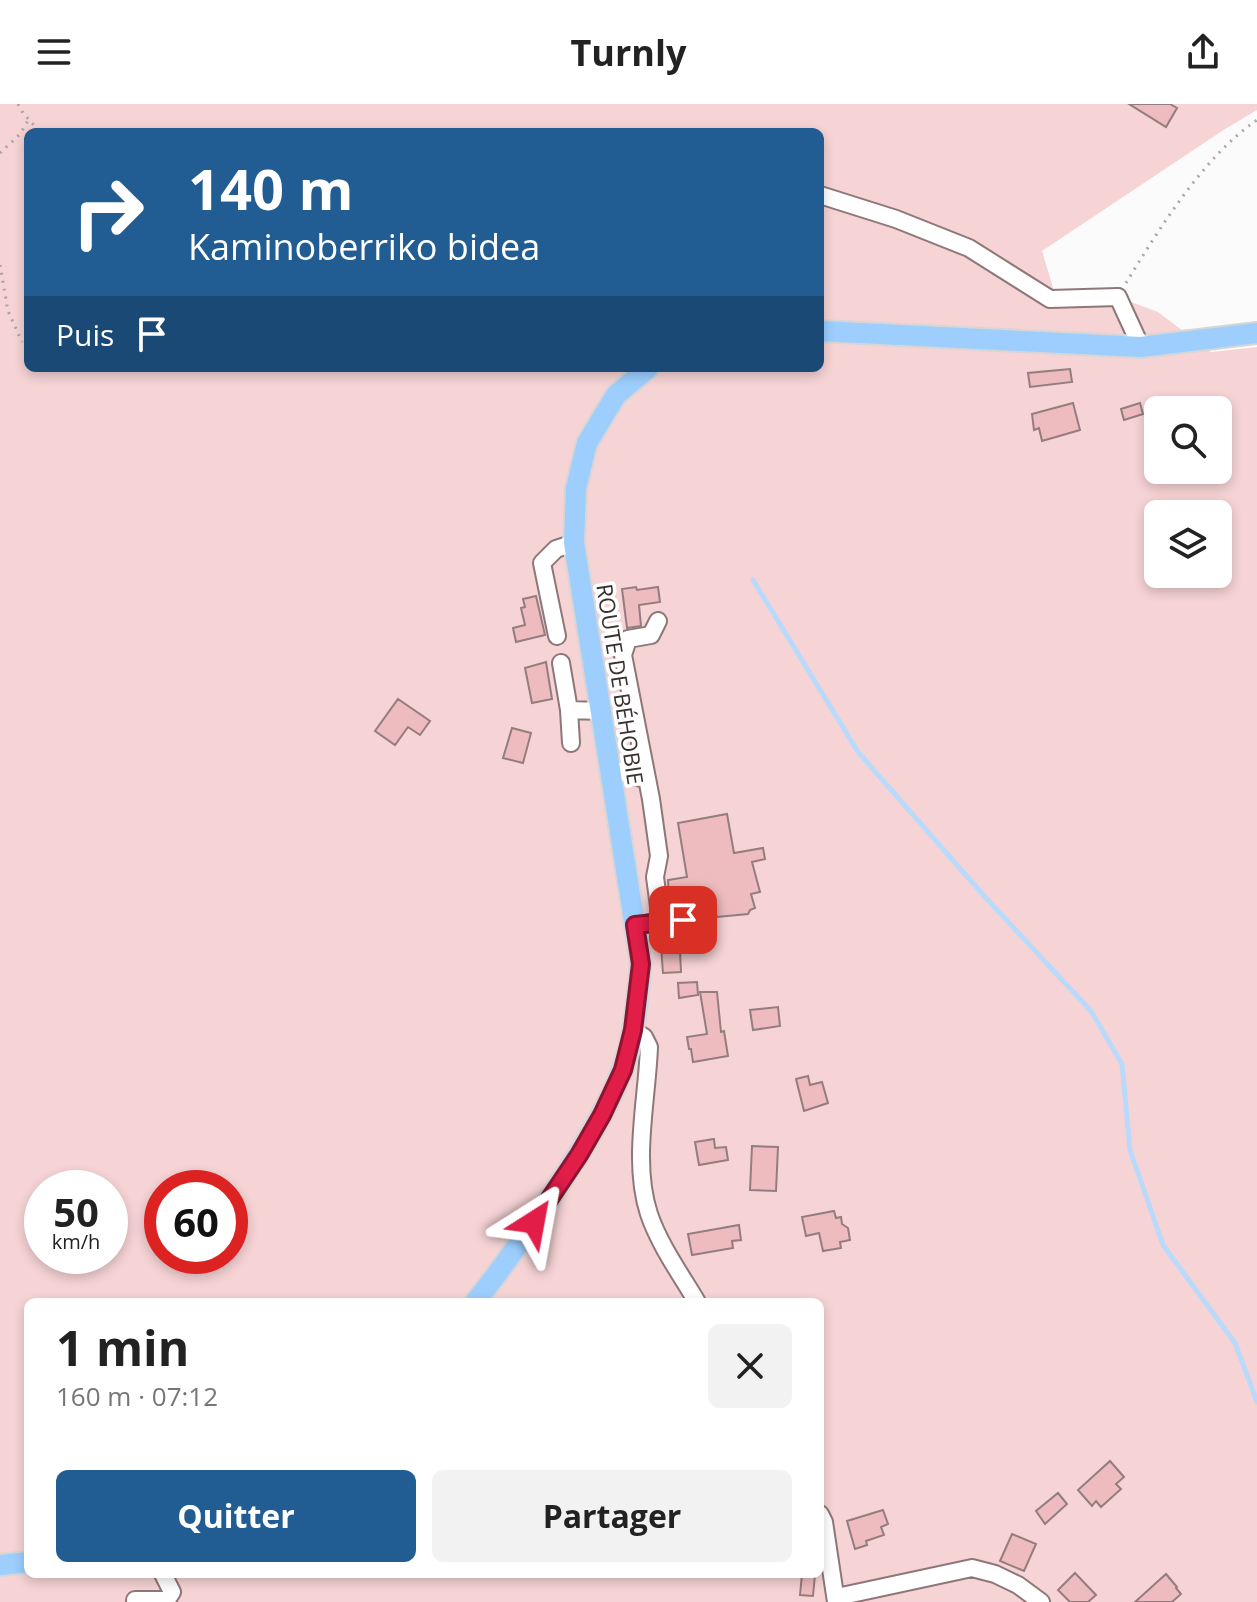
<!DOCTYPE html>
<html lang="fr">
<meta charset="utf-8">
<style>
:root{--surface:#fff;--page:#f2f2f2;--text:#222;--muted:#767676;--accent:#215c93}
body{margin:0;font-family:"Open Sans",sans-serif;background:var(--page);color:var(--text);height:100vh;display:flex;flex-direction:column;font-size:30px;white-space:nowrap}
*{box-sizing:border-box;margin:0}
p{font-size:26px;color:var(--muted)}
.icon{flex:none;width:44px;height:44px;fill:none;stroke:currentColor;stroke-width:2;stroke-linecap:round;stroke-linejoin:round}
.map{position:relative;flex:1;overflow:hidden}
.drawer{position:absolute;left:24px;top:1194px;width:800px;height:280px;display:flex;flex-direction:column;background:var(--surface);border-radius:12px;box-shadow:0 4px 12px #0003}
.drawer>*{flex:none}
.hud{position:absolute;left:24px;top:24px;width:800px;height:244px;border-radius:12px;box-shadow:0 4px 12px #0003;background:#215c93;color:#fff;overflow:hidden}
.buttons{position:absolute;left:1144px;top:292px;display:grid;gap:16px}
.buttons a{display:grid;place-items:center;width:88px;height:88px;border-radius:12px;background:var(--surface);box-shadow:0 4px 12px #0003;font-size:40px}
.speed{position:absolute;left:24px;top:1066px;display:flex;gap:16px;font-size:40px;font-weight:700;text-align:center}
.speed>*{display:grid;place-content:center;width:104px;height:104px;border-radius:50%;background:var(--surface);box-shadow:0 4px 12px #0003;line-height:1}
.speed small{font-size:20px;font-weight:400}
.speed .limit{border:12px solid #d22;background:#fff;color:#111}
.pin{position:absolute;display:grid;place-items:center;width:68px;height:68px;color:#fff;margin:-34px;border-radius:16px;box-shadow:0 4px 12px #0006}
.me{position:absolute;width:88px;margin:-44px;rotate:34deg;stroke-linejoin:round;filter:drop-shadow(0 0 6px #0008)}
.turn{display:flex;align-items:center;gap:28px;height:168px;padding:0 32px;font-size:36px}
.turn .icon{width:104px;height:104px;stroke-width:2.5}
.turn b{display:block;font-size:56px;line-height:68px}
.then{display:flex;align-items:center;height:76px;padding:0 32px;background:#0003;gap:16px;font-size:30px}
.round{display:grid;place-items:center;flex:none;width:84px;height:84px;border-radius:12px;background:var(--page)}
.headline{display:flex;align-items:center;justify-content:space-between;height:136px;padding:0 32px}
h1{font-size:48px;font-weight:700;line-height:60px}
.button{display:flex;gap:16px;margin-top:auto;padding:16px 32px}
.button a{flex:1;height:92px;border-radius:12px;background:var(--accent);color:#fff;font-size:32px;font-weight:700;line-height:92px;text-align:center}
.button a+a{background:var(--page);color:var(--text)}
header{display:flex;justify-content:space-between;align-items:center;height:104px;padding:0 32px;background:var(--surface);font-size:36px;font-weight:700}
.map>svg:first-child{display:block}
.green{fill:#f6d3d5;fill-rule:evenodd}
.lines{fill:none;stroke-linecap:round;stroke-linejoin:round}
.stream{stroke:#badafc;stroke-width:5}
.building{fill:#eebcbf;stroke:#947d7e;stroke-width:2}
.minor-casing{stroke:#8e7778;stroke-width:20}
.major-casing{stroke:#d7d6d6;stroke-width:24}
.path{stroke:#a9a5a5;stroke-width:3;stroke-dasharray:2 6;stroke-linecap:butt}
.minor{stroke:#fff;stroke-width:16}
.major{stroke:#9dcefe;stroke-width:20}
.route-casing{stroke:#92132f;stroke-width:20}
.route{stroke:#e11d48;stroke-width:14}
.labels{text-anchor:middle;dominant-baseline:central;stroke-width:7;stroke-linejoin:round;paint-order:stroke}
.street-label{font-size:22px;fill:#393030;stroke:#fff}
</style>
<header><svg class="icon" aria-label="menu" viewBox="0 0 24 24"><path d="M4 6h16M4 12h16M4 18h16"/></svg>Turnly<svg class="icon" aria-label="share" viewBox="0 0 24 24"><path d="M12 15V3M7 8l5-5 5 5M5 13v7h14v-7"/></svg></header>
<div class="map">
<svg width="1257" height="1498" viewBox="0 0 1257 1498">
<rect width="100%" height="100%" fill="#fbfbfb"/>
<path class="green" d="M0 0H1257V6L1225 25 1042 147 1056 194 1118 193 1158 208 1211 248 1257 243V1498H0ZM28 28H820V264H28ZM1158 306H1218V366H1158ZM1158 410H1218V470H1158ZM42 1084H110V1152H42ZM162 1084H230V1152H162ZM28 1198H820V1470H28Z"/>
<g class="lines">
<path class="stream" d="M753 476 858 648 985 793 1091 907 1122 960 1130 1046 1163 1141 1235 1239 1257 1298"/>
</g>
<path class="building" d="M1129 0H1170L1177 4 1166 23Z
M1070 265 1072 278 1030 283 1028 269Z
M1073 299 1080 326 1042 337 1039 324 1034 326 1032 310Z
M1140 299 1143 310 1124 316 1121 305Z
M636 483 637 486 658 483 660 498 639 501 641 522 627 524 622 485Z
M536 492 545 531 516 538 513 524 525 521 521 504 525 503 523 495Z
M546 558 552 595 532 599 525 564Z
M398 595 430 617 420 631 408 623 395 641 375 627Z
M512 624 531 629 523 659 503 654Z
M727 710 734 749 763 744 765 755 752 758 760 788 751 790 755 804 750 806 748 810 717 813 715 807 710 803 670 806 668 776 687 773 678 719Z
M679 827 681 868 663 869 660 829Z
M697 878 698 891 679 894 678 879Z
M700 888H717L721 928 724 927 728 952 693 958 691 945H689L687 933 707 930Z
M778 903 780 922 753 926 750 906Z
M808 972 810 981 822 978 828 999 804 1007 796 975Z
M714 1035 715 1044 726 1043 728 1056 699 1061 695 1038Z
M752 1042 778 1043 776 1087 750 1086Z
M834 1107 836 1114 841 1113 842 1120 848 1124 850 1136 840 1138 841 1144 823 1147 819 1129 806 1132 802 1113Z
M739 1121 741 1136 732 1137 733 1144 692 1151 688 1130Z
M1110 1357 1124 1373 1116 1380 1121 1385 1101 1403 1096 1397 1092 1402 1078 1386Z
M1058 1389 1067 1400 1045 1420 1036 1407Z
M883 1406 888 1420 881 1423 884 1431 866 1437 867 1441 855 1445 847 1417Z
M1012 1430 1036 1440 1024 1467 1000 1457Z
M1075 1469 1096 1491 1088 1498H1070L1058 1486Z
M802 1470H815L813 1492 800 1491Z
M1166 1470 1177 1483 1176 1484 1181 1490 1172 1498H1135Z"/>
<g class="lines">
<defs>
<path id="minor" d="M820 91 896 115 969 144 1050 195 1118 193 1141 243
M557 532 542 459 556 445 574 439
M561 559 569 606 571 639
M569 606 601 607
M610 664 647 676
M661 818 706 813
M635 821 661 818 655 773 659 752 651 695 623 551 628 535 651 531 658 517
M633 926 644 933 649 943C647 997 632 1058 649 1110 659 1140 681 1171 697 1198
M820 1410 824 1418 836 1498
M837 1493 972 1464 995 1470 1018 1481 1041 1498
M135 1496H167L172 1488 163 1470"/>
<path id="major" d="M820 227 1141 243 1257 229
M475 1198C502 1165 526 1130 550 1094 577 1054 604 1013 622 967 635 933 637 895 641 860L574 439 576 384 587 339 616 291 648 264
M0 1461 28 1458"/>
</defs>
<use href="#minor" class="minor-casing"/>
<use href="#major" class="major-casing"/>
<path class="path" d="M18 0 23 9 40 28
M0 49 20 30 29 15
M0 161 8 207 22 238
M1126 179C1159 125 1204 52 1257 16"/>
<use href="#minor" class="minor"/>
<use href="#major" class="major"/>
</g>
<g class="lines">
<defs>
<path id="route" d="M534 1118 579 1051 602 1011 623 966 633 926 641 860 635 821 683 816"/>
</defs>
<use href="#route" class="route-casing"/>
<use href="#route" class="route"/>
</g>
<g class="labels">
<g class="street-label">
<text transform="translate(621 580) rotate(81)">ROUTE DE BÉHOBIE</text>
</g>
</g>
</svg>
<div class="buttons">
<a><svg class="icon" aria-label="search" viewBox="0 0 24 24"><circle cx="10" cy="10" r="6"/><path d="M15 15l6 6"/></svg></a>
<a><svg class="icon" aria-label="layers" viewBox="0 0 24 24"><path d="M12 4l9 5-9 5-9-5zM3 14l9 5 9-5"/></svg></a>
</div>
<div class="speed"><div>50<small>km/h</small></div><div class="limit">60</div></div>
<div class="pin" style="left:683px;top:816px;background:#d93025"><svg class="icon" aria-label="arrive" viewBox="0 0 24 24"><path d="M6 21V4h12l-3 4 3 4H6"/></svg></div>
<svg class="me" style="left:534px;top:1118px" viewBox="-20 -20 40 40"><path d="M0-17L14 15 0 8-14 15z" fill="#e11d48" stroke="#fff" stroke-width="4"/></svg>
<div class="hud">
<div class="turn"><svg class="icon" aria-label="right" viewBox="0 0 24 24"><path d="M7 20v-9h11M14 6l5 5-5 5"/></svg><div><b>140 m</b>Kaminoberriko bidea</div></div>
<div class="then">Puis<svg class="icon" aria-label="arrive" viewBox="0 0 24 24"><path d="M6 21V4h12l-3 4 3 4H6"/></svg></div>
</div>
<section class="drawer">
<div class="headline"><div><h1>1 min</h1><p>160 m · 07:12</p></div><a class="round"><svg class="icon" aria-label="close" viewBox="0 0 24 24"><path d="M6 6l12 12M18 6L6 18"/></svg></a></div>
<div class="button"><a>Quitter</a><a>Partager</a></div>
</section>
</div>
